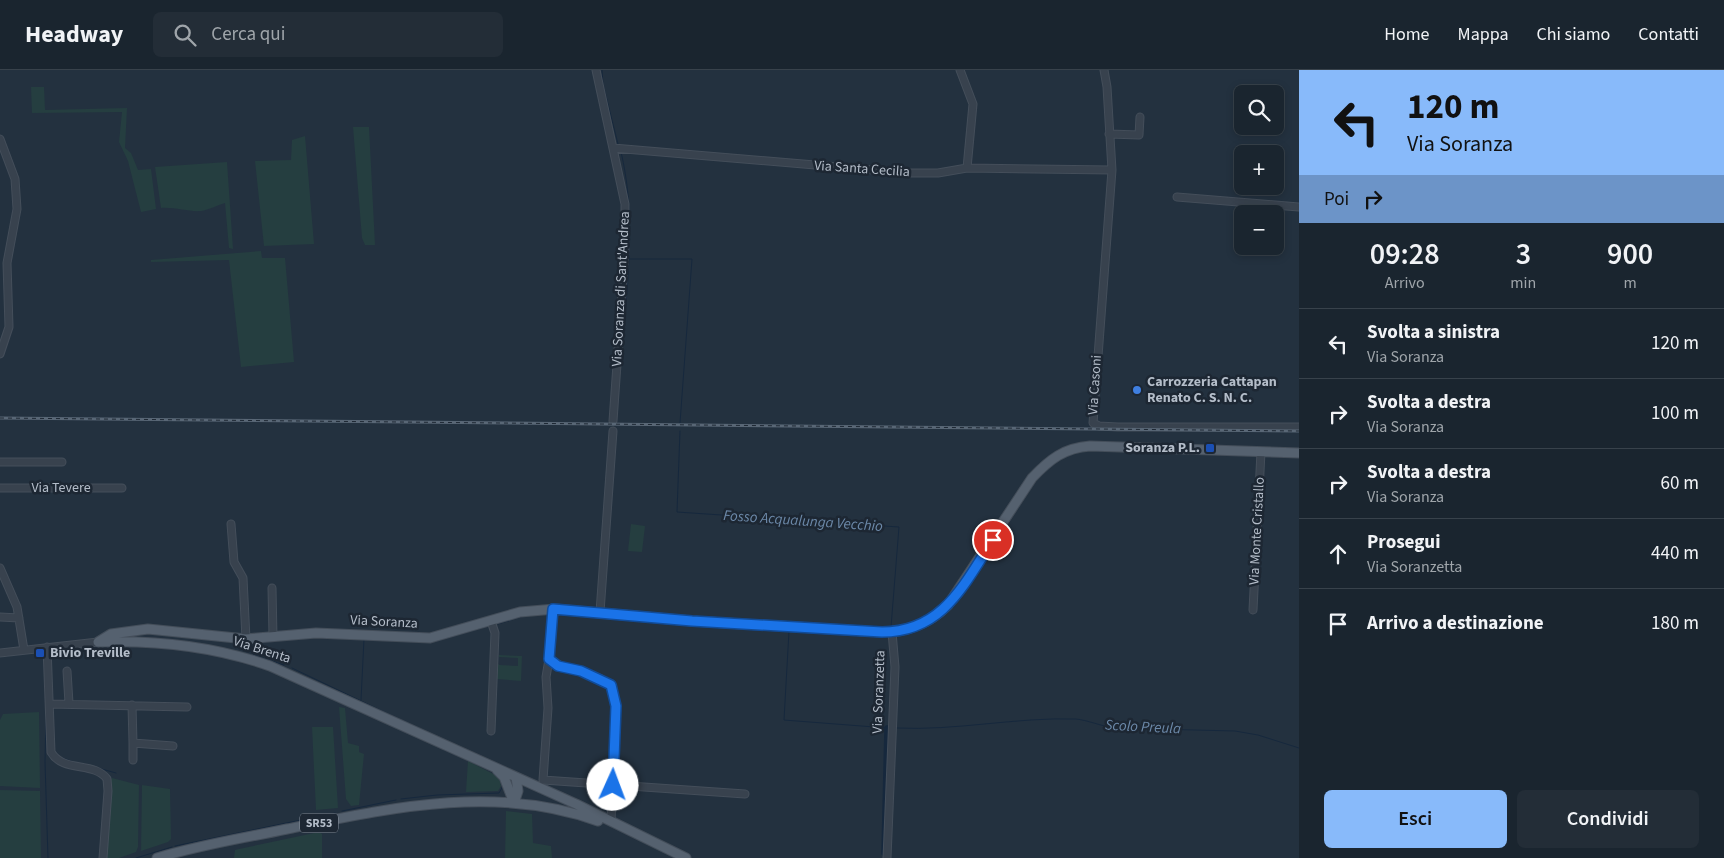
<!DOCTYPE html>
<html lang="it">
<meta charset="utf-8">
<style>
:root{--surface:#1a252f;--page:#232d37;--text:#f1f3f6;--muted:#9fa5aa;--line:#38424b;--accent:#88bafa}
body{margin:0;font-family:"Source Sans 3",sans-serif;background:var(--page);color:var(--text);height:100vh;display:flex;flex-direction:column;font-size:19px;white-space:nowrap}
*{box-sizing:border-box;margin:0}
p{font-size:16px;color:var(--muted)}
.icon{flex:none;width:28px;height:28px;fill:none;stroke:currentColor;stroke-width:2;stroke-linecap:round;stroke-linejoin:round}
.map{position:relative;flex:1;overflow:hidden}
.side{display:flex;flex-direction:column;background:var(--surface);width:425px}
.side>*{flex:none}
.banner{background:#88bafa;color:#111;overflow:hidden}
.buttons{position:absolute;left:1234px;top:15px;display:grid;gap:10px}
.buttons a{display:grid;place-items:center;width:50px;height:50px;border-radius:8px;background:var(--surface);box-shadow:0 2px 8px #0003,0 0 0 1px var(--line);font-size:25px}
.pin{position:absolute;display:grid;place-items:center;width:42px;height:42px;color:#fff;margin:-21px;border:2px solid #fff;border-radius:50%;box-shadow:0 1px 5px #0007}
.me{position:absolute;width:55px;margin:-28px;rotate:2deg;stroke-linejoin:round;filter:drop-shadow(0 0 4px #0008)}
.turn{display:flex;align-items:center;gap:18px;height:105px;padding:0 25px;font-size:22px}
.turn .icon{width:65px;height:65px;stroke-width:2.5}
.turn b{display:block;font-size:35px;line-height:42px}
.then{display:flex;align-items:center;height:48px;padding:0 25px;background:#0003;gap:10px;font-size:19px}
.eta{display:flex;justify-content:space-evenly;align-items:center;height:85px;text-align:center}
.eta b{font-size:30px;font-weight:600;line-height:35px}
.primary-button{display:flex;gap:10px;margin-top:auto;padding:10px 25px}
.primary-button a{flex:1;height:58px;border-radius:8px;background:var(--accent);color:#111;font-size:20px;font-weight:600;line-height:58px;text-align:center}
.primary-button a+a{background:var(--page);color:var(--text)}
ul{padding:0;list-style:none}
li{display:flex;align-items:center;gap:15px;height:70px;padding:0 25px;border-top:1px solid var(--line)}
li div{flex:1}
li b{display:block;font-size:19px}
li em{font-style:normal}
header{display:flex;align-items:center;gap:30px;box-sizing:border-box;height:70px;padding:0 25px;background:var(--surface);border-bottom:1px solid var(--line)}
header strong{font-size:24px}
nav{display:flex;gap:28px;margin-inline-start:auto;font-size:18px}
.search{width:350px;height:45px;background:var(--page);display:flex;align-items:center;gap:12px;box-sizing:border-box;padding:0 18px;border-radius:8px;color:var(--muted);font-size:19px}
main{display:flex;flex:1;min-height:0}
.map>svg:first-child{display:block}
.green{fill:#253e40}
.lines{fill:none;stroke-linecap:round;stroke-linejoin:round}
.stream{stroke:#16283d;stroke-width:1}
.canal{stroke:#16283d;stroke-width:5.5}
.minor-casing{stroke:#444e5a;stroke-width:9}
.major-casing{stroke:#444e5a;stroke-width:11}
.minor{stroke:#38424e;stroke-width:7}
.major{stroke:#55616f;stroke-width:9}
.rail-casing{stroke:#596776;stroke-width:3}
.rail{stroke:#1d2733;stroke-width:1;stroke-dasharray:4;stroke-linecap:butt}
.route-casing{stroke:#114b97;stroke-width:12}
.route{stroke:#1a73e8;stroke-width:9}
.shop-dot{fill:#3f7fe0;stroke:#1d2733;stroke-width:2}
.transit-dot{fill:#1a4fb4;stroke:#1d2733;stroke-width:2}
.labels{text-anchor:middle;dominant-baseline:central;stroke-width:5;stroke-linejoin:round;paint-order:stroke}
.shield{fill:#1d2733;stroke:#87909c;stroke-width:1}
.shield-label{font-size:12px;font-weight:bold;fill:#b4bdc9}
.street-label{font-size:14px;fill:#b4bdc9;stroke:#1d2733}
.poi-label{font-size:14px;font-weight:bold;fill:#b4bdc9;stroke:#1d2733;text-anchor:start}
.water-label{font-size:15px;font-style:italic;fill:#6c89a9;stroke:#1d2733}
</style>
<header>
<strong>Headway</strong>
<div class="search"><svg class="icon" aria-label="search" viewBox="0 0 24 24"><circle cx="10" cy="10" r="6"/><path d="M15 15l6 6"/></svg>Cerca qui</div>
<nav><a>Home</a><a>Mappa</a><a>Chi siamo</a><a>Contatti</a></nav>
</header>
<main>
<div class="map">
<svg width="1299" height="788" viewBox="0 0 1299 788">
<rect width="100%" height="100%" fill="#23313f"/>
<path class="green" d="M31 17H44L45 40 127 38 125 78 131 83 138 100 151 99 156 139 141 142 128 91 119 72 122 42 32 43Z
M353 57H369L375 175H365L362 168Z
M305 66 314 174 264 176 255 91 291 90 292 70Z
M227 92 233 179 229 178 225 133C217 135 209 140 201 141 189 142 175 137 161 138L155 97Z
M261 181 262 188H285L294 292 241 297 229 190 151 192V190Z
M631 454 645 456 642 482 628 481Z
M499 585 522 586 521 611 496 609 497 592 499 595 518 596V588L499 587Z
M339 637 345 638 348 673 359 676V682L364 684 359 735 351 736 346 729Z
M39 642 40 718 0 716V650L3 644Z
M312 657H333L338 738 316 740Z
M468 691 499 707 501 716 498 721 466 722Z
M112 708 139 715 138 777 136 782 119 788H106L110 710Z
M142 715 170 719 171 769 168 772 141 781Z
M0 720 40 721 41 788H0Z
M506 741 532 744 533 773 551 776 552 788H505Z
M319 762 322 764V788H234L235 780 239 779Z"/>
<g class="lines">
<path class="stream" d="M602 0 603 14 618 74
M621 82C635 140 629 198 624 257
M629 189H692L680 353
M680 361 677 442 899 457 891 557 790 552
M498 554 524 546
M789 561 784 650 887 658
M437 571 482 558
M263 572 277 571
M243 573 254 585 284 595
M125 576H131
M50 583 52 581 100 576
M0 587 22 584
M292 598 399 649
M361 630 364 569
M46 644 45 692 48 788
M404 651 426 661
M896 658C956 661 1016 647 1076 649 1087 650 1101 656 1114 658L1235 661 1258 665 1299 678
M433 665 446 671
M444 680 477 694
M63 688 76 693
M98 698 116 703
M401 729 437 725 499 723 503 716
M342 741 396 730
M305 749 335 743
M175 776 301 750
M136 788 172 777"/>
<path class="canal" d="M884 783 887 658"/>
<defs>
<path id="minor" d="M596 0 625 134V181L613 351
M960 0 973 34 967 98
M1104 0 1107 17 1112 100 1093 353 1099 356 1118 357H1299
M1109 64 1139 65 1140 47
M0 69 15 109 17 139 7 193 9 257 0 284
M613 78 909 103H938L967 98 1112 100
M1177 127 1299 137
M0 392H62
M0 418H122
M231 454 234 492 243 508 246 569
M0 498 17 537 24 580
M272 518 273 567
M553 539 549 589C573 608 614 596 616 636L611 752
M1253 540 1261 382
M600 542 613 361
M0 547 19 548
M47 577 51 682C63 703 94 691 107 709L108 721 103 788
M0 583 98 572
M549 589 546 607 548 638 543 710 745 724
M67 601 69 633
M50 634 187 637
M132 635 133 673 173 676
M491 661 495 563 491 551
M133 690V673
M887 788 895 597 892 562"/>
<path id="major" d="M98 572 111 564 148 559 246 569 316 563 430 568 520 542 555 539 692 551 882 562C908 562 930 553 948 535L1032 408C1050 389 1064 378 1090 376L1299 383
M98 572C157 570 214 576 270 596L576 734 686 788
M497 700 504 707 514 733
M514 733 518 721 516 707
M157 788C199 775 244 768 287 759 390 738 496 714 598 751"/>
</defs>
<use href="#minor" class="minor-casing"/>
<use href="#major" class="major-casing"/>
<use href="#minor" class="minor"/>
<use href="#major" class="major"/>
<defs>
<path id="rail" d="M0 348 1299 361"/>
</defs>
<use href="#rail" class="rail-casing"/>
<use href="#rail" class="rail"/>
</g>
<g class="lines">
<defs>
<path id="route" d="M613 715 616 636 611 615 581 601 558 596 549 589 553 539 692 551 882 562C943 562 964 514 993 470"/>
</defs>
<use href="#route" class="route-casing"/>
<use href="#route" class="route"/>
</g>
<circle class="shop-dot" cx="1137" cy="320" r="5"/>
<g class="transit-dot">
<rect x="1205" y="373" width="10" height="10" rx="2.5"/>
<rect x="35" y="578" width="10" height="10" rx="2.5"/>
</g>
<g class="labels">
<rect class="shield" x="300" y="743.5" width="38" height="19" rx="4"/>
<g class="shield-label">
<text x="319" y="753">SR53</text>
</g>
<g class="street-label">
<text transform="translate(862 99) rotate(4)">Via Santa Cecilia</text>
<text transform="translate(621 219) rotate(-87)">Via Soranza di Sant'Andrea</text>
<text transform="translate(1095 315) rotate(-86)">Via Casoni</text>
<text x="61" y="418">Via Tevere</text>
<text transform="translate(1257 461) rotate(-87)">Via Monte Cristallo</text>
<text transform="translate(384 552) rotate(3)">Via Soranza</text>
<text transform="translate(262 580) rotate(18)">Via Brenta</text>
<text transform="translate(879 622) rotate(-88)">Via Soranzetta</text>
</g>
<g class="poi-label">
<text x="1147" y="312">Carrozzeria Cattapan<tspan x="1147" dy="16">Renato C. S. N. C.</tspan></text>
<text x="1200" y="378" text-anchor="end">Soranza P.L.</text>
<text x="50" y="583">Bivio Treville</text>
</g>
<g class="water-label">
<text transform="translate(803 451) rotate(4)">Fosso Acqualunga Vecchio</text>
<text transform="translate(1143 657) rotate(3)">Scolo Preula</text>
</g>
</g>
</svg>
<div class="buttons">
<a><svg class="icon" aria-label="search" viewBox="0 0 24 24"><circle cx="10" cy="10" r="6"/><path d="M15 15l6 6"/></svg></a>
<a>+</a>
<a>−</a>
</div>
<div class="pin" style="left:993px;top:470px;background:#d93025"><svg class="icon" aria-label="arrive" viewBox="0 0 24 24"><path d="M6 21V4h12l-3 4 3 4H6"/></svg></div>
<svg class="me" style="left:613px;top:715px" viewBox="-20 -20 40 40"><circle r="19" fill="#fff"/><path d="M0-13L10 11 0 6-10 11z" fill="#1a73e8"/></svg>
</div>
<section class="side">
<div class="banner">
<div class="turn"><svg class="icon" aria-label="left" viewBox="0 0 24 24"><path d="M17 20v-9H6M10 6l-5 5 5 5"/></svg><div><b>120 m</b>Via Soranza</div></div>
<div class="then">Poi<svg class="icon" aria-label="right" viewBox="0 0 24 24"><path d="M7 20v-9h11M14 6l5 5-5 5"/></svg></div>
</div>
<div class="eta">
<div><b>09:28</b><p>Arrivo</p></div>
<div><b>3</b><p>min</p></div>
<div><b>900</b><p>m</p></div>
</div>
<ul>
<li><svg class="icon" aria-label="left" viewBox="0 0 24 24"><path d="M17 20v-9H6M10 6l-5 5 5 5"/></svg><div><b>Svolta a sinistra</b><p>Via Soranza</p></div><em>120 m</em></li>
<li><svg class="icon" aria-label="right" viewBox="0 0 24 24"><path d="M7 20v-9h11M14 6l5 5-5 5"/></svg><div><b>Svolta a destra</b><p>Via Soranza</p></div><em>100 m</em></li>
<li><svg class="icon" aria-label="right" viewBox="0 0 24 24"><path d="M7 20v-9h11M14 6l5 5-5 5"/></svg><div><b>Svolta a destra</b><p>Via Soranza</p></div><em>60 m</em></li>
<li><svg class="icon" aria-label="ahead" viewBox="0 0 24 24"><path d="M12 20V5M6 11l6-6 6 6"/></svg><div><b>Prosegui</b><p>Via Soranzetta</p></div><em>440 m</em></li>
<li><svg class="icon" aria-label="arrive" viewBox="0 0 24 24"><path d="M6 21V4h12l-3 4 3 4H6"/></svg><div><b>Arrivo a destinazione</b></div><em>180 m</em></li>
</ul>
<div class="primary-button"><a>Esci</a><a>Condividi</a></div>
</section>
</main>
